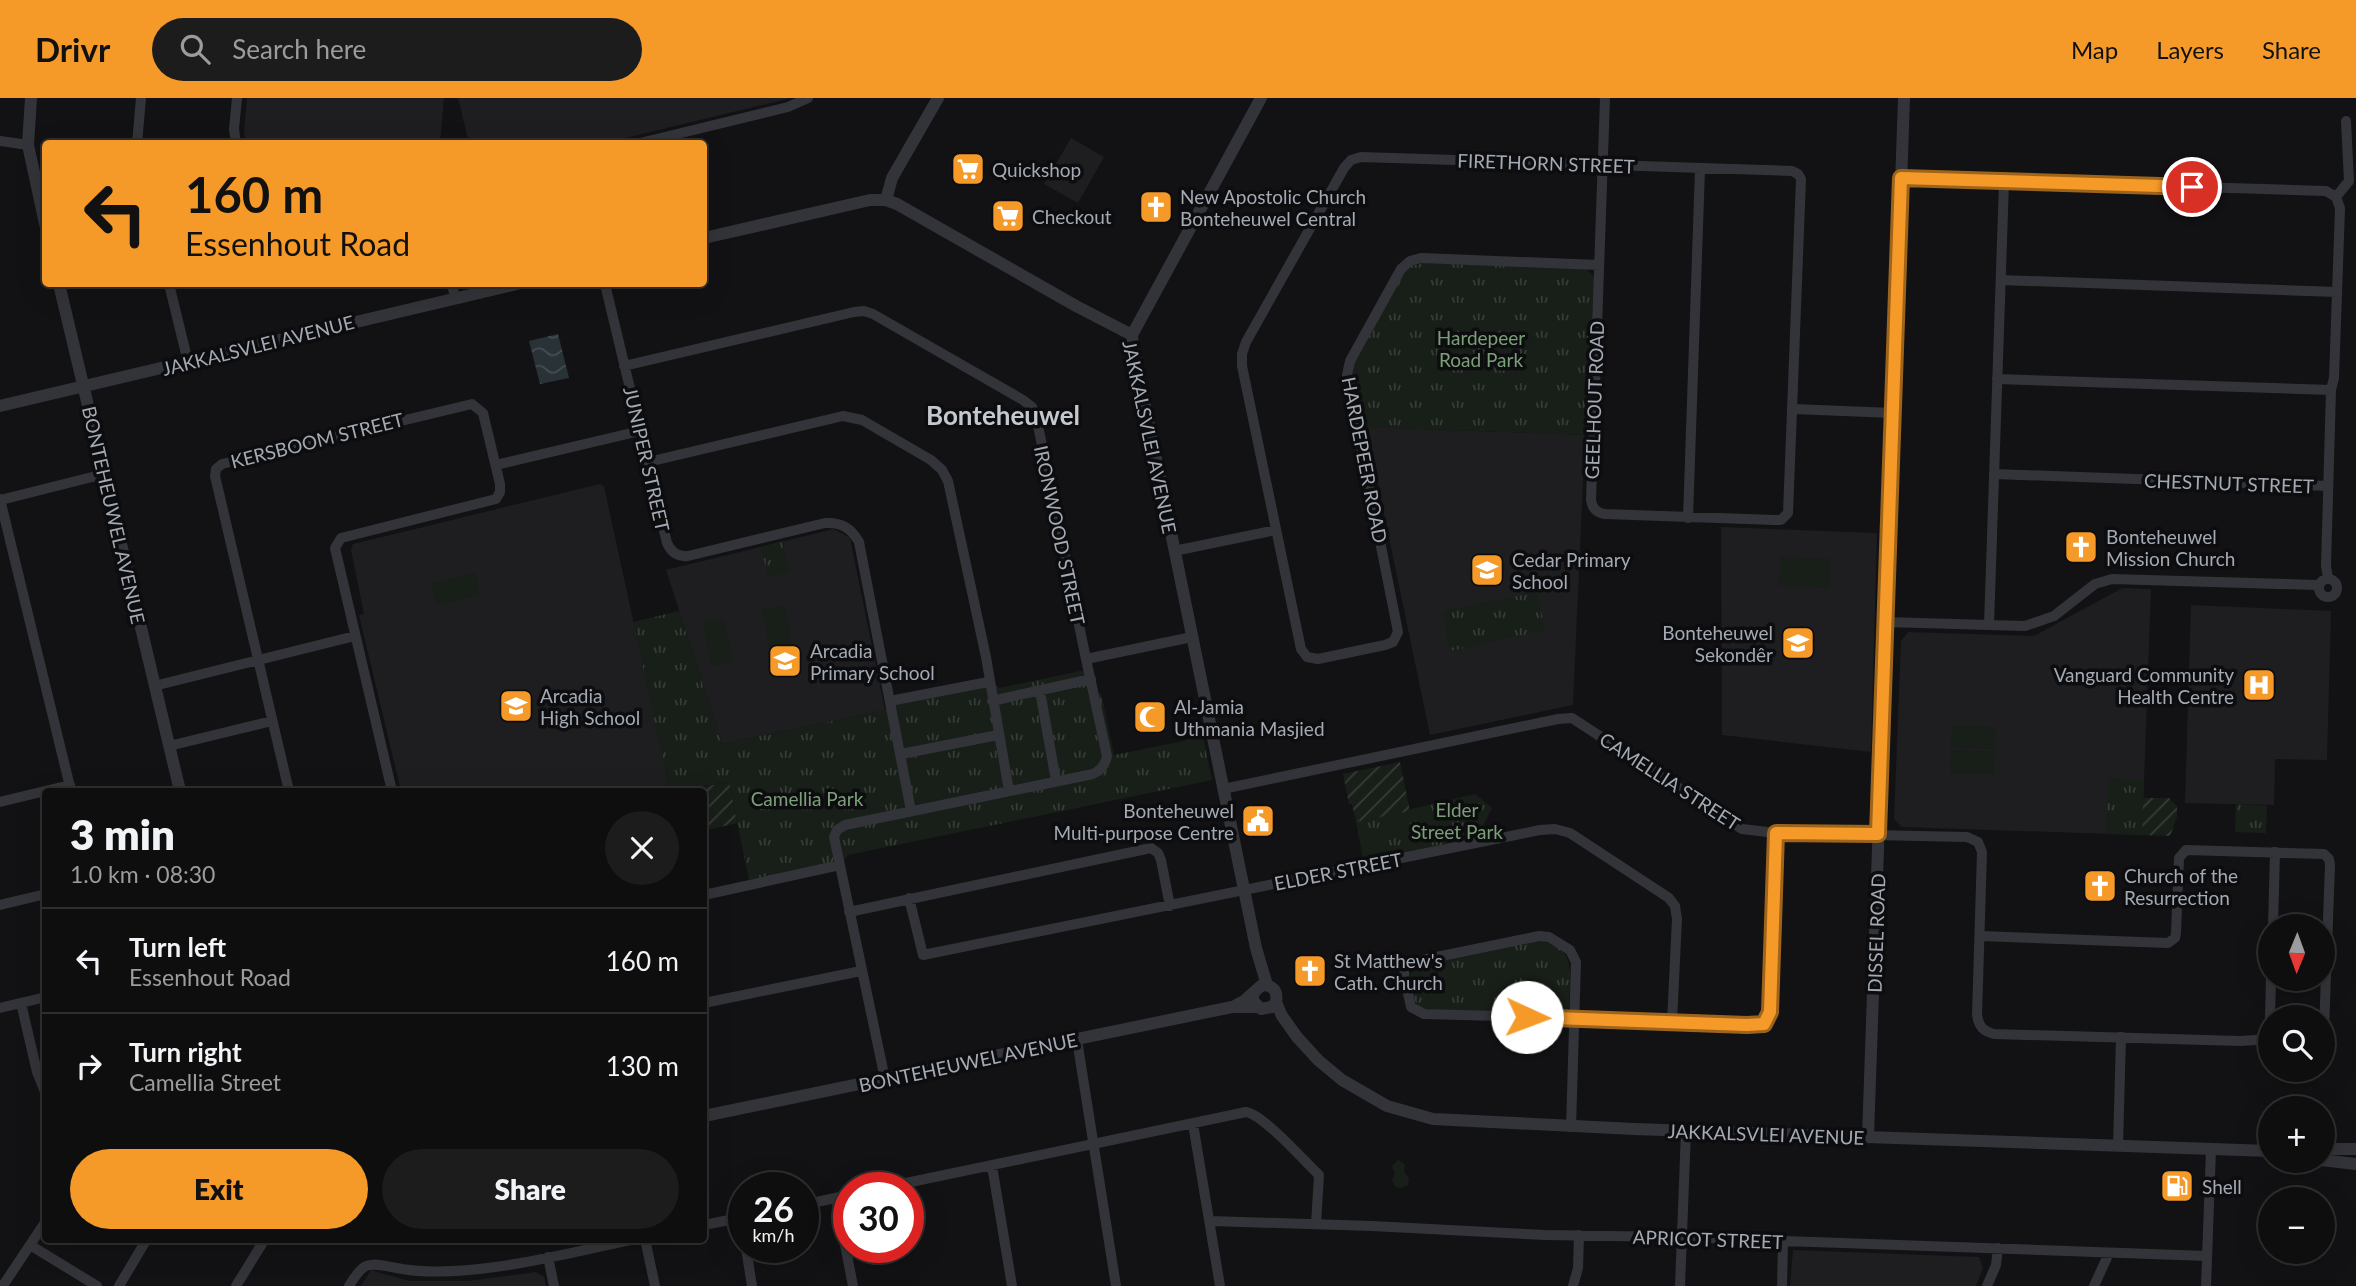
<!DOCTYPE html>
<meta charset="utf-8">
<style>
:root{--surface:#0e0e0f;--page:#1c1c1d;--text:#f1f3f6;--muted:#9b9c9e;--line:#2e2e2f;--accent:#f59a29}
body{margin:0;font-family:Lato,sans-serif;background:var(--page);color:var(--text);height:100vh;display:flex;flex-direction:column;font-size:26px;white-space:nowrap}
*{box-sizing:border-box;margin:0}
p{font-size:23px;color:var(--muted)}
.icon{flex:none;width:38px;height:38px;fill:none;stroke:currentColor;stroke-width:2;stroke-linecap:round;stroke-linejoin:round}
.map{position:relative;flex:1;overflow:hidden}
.sheet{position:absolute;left:42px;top:690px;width:665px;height:455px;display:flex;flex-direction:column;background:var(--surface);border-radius:7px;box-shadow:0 7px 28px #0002,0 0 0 2px var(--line)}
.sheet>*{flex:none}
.top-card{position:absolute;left:42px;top:42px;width:665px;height:147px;border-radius:7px;box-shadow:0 7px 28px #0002,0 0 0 2px var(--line);background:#f59a29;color:#111;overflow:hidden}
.needle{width:46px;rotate:181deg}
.buttons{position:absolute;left:2258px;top:816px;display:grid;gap:14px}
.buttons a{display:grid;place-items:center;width:77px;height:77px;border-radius:50%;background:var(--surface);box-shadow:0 7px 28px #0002,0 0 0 2px var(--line);font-size:35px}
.speed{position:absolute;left:728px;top:1074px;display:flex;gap:14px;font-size:35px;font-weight:700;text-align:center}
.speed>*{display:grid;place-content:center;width:91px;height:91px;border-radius:50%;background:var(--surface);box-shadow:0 7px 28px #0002,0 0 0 2px var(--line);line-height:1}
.speed small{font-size:18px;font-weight:400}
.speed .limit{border:10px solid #d22;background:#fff;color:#111}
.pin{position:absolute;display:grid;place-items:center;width:60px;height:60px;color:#fff;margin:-30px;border:4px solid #fff;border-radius:50%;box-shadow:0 2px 7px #0007}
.me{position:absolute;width:77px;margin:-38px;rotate:92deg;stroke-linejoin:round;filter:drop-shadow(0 0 5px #0008)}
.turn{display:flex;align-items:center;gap:24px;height:147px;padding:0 28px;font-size:32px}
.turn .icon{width:91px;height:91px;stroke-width:2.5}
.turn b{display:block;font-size:49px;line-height:60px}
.round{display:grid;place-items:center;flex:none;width:74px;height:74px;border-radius:37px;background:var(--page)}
.summary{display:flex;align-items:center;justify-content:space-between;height:119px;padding:0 28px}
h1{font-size:42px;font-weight:800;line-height:52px}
.primary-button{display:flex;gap:14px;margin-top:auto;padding:14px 28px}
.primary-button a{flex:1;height:80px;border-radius:42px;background:var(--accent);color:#111;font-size:28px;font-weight:800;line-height:80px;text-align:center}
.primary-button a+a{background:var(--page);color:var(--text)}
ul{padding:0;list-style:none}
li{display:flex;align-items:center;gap:21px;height:105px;padding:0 28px;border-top:2px solid var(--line)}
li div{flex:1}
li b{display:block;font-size:26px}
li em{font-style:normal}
header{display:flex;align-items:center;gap:42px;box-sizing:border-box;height:98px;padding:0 35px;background:var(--accent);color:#111}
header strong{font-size:33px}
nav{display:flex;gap:38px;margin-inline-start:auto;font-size:24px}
.search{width:490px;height:63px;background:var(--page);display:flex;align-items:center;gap:18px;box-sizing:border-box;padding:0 24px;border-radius:38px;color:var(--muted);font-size:26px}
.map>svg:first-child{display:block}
.built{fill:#1e1e21}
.grass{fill:url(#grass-tufts)}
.garden{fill:url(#garden-furrows)}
.pitch{fill:#181e18}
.water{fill:url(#water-waves)}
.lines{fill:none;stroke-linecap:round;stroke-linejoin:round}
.minor{stroke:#333439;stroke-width:10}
.tertiary{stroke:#333439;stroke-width:12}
.route-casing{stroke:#9f641b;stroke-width:18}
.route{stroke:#f59a29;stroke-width:12}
.labels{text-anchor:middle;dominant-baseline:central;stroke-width:7;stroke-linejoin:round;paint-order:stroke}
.street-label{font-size:19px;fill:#a3aab4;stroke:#0d0d0f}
.poi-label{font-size:19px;fill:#a3aab4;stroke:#0d0d0f;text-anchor:start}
.park-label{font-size:19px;fill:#7ba079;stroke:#0d0d0f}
.district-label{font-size:26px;font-weight:bold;fill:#c4c9d0;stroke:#0d0d0f}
</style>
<header>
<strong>Drivr</strong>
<div class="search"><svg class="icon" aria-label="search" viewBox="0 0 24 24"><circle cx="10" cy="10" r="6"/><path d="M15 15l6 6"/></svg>Search here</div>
<nav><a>Map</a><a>Layers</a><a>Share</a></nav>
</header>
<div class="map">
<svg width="2356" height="1188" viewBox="0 0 2356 1188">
<defs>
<pattern id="grass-tufts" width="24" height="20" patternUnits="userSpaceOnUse" patternTransform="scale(1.75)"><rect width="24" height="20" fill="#181e18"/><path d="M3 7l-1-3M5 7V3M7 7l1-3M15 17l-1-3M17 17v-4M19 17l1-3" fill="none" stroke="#363c37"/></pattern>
<pattern id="garden-furrows" width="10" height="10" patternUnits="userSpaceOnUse" patternTransform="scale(1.75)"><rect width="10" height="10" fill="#181e18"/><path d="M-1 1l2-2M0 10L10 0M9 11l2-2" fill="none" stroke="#363c37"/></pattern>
<pattern id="water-waves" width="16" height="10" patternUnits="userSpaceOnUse" patternTransform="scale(1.75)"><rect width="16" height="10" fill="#283237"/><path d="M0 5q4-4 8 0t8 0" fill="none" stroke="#444d52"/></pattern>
</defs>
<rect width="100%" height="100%" fill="#121214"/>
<path class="built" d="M247 0H444L440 45H246L244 34Z
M458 0H791L601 46 469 45Z
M1071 40 1104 59 1078 105 1044 86Z
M1366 329 1585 337 1573 607 1430 637Z
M600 386 604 388 670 693H401L359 517 364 516 351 452 353 446Z
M1721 429 1877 435 1871 654 1722 637Z
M834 431 850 440 885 612 722 646 666 472Z
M2122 490 2151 491 2142 737 1902 729 1894 721 1901 543 1908 534 2034 538Z
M2191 507 2331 513 2327 662 2275 661 2274 707 2185 705Z
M1793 1152 1979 1159 1983 1170 1976 1188H1790Z
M371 1172 409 1183H468L536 1174 544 1179 546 1188H361Z"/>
<path class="grass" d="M1424 165 1586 171 1594 179 1590 337 1361 329 1351 280 1353 266 1401 177 1410 168Z
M783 443 789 475 768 479 761 449Z
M1537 494 1545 532 1450 553 1442 513Z
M679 513 722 646 885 612 894 602 988 582 999 590 1090 571 1095 596 1101 595 1114 657 1203 639 1212 682 848 757 840 769 749 782 729 684 670 693 633 524Z
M2108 680 2144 682 2142 737 2106 736Z
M1475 696 1492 710 1476 741 1367 763 1363 761 1356 724Z
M2236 706 2267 708 2266 735 2235 734Z
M1536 843C1578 846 1570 875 1569 907L1568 912 1561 916 1424 911C1411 905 1412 891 1409 878L1416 868Z
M1398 1062 1405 1066 1404 1074 1409 1081 1408 1087 1402 1090 1396 1089 1392 1083 1395 1075 1392 1068Z"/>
<path class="garden" d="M1400 664 1410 713 1356 724 1352 706H1349L1343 676Z
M729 684 737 725 704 733V693H681Z
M2143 700H2169L2177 708V719L2170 738 2142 737Z"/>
<path class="pitch" d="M1780 459 1830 461 1829 490 1779 488Z
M475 475 480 497 437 507 431 485Z
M784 507 793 551 771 556 762 512Z
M724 520 733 563 712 568 703 524Z
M1952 628 1996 629 1995 651 1951 650Z
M1951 652 1995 654 1994 676 1950 675Z"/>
<path class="water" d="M558 236 569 280 540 286 529 243Z"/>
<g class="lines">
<path class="minor" d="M0 43 28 47
M137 46 141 0
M236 46 234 31 237 0
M636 46 788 9 808 0
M1901 80 2326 93 2336 99 2340 110 2334 280 2331 292 2326 468 2328 480
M2336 99 2349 83 2346 23
M1599 167 1421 160 1410 163 1401 171 1350 263 1347 277 1398 534 1393 544 1385 547 1318 561 1307 559 1301 551 1242 268V256L1246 244 1344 70 1351 62 1361 59 1792 73 1798 76 1801 81 1788 415 1781 422H1775L1605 416C1597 415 1592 410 1591 402 1595 268 1600 134 1605 0
M2001 182 2337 194
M169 186 188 264
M452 186 455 200
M605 186 667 445C671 454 678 459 688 458L825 425C841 424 851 430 859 444L911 713
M624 268 854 214 864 213 873 216 1023 302 1032 309 1036 318 1086 561 1192 539
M1997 281 2331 292
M1793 311 1893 315
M648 364 843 318 862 322 931 362 942 372 948 383 986 559 1009 693
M496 367 640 333
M1994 376 2328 388
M0 401 71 693
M1 402 104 376
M1688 420 1700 71
M1174 453 1276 432
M2319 490a9 9 0 1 1 18 0a9 9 0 1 1-18 0Z
M1885 524 2025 528 2054 518 2095 486 2112 481 2318 487
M1989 527 2004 84
M154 588 355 538
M1040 593 1056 683
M890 603 988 584
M992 603 1091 581
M169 648 272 623
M901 656 998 637
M1223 691 1558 621 1572 620 1742 731 1776 735 1967 739 1978 744 1982 754 1977 917C1979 929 1983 933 1994 936L2240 943 2270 941V934
M289 693 215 378 216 371 222 366 472 306 483 315 500 386V394L496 401 341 440 335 450 392 693
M0 704 70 687
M704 797 840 767
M909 800 923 857 1540 732 1555 731 1570 735 1669 800 1675 808 1677 821 1672 924
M0 807 46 796
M849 814 1151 750 1158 755 1161 762 1170 808
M2273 828 2275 754
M1980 838 2168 845 2175 840 2176 835 2179 760 2186 752 2324 756 2329 761 2330 767 2324 933 2322 938
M21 905 37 974 46 996
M704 905 861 873
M0 910 46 899
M2270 919 2271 880
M1077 942 1116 1188
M885 981 834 739 837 732 845 727 1093 676C1102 671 1105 667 1107 658L1086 561
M1193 1026 1220 1188
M1571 1029 1576 864 1570 852 1549 839 1539 838 1417 863 1405 869 1404 878 1411 909 1424 916 1574 920 1585 921 1747 927 1764 926 1770 914 1776 735
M2118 1048 2121 939
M992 1068 1012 1188
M882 1090 1246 1014C1264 1017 1304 1063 1319 1077L1316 1126
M836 1100 853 1188
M803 1107 849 1097
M740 1120 744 1140
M1210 1123 1372 1128 1545 1137 1674 1139 2207 1158
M704 1127 744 1119
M645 1141 655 1188
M30 1147 97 1188
M746 1150 752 1188
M548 1159 554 1188
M4 1186 46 1123
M119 1188 147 1141
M236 1188 265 1141
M349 1188C366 1159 371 1166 402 1171 470 1182 568 1155 635 1141
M1573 1188 1578 1170 1579 1137
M1680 1188 1686 1033
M1782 1188 1783 1143
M1987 1188 1996 1167 1998 1150
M2094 1188 2109 1155
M2206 1188 2211 1052"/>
<path class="tertiary" d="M31 0 28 47 46 130
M886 102 892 80 938 0
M704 140 870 102H886L897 106 1076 208 1132 237
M59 186 180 693
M1132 237 1133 249 1256 850 1267 887
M1132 237 1261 0
M0 308 517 186
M1276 904 1282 918 1297 939 1318 962 1342 982 1387 1008 1433 1021 1634 1031 2270 1053
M1236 907 1244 903 1262 887C1273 887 1278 893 1276 904L1272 909 1261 911 1253 903V896
M704 1018 1232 909H1257
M1868 1039 1904 0
M2322 1051H2356
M2321 1062 2356 1066"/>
</g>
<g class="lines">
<defs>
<path id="route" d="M1527 919 1747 927 1764 926 1770 914 1776 735 1878 736 1901 80 2192 89"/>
</defs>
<use href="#route" class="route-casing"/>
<use href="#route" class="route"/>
</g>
<defs>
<symbol id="supermarket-square" viewBox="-11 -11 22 22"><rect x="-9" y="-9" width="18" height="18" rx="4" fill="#f59a29" stroke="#0d0d0f"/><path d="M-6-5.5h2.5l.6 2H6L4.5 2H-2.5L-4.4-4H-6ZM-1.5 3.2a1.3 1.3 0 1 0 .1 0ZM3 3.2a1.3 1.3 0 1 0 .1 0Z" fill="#fff"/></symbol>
<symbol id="church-square" viewBox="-11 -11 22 22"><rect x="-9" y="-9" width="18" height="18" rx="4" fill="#f59a29" stroke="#0d0d0f"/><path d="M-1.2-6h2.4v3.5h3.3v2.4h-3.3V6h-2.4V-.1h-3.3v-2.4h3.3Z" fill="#fff"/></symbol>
<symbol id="school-square" viewBox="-11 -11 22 22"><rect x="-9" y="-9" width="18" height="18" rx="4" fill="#f59a29" stroke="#0d0d0f"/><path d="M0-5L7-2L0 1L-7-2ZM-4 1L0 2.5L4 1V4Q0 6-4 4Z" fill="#fff"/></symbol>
<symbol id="hospital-square" viewBox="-11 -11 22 22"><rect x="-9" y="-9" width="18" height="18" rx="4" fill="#f59a29" stroke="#0d0d0f"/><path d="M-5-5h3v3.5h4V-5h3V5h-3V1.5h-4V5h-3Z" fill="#fff"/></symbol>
<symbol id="mosque-square" viewBox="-11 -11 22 22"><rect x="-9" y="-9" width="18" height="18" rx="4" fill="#f59a29" stroke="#0d0d0f"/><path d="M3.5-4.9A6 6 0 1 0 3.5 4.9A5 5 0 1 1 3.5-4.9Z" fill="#fff"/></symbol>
<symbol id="civic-square" viewBox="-11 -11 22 22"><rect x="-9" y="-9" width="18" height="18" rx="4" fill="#f59a29" stroke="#0d0d0f"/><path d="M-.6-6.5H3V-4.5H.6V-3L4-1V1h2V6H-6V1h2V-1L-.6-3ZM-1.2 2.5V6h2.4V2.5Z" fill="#fff"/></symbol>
<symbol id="fuel-square" viewBox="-11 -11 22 22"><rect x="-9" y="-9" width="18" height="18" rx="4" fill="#f59a29" stroke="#0d0d0f"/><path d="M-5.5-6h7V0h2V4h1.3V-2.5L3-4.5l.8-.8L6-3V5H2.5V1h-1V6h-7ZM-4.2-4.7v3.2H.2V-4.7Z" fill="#fff"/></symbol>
</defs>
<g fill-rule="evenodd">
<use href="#supermarket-square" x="949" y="52" width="38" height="38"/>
<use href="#church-square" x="1137" y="90" width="38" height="38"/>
<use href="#supermarket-square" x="989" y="99" width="38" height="38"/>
<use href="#church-square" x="2062" y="430" width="38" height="38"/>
<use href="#school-square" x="1468" y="453" width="38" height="38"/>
<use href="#school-square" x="1779" y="526" width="38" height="38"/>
<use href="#school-square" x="766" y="544" width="38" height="38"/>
<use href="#hospital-square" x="2240" y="568" width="38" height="38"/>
<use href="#school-square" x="497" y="589" width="38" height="38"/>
<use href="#mosque-square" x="1131" y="600" width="38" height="38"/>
<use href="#civic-square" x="1239" y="704" width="38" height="38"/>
<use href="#church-square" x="2081" y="769" width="38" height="38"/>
<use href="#church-square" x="1291" y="854" width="38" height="38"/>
<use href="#fuel-square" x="2158" y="1069" width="38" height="38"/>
</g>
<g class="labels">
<g class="street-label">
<text transform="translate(1546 65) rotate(2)">FIRETHORN STREET</text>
<text transform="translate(258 247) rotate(-14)">JAKKALSVLEI AVENUE</text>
<text transform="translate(1594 302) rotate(-88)">GEELHOUT ROAD</text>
<text transform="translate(1150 339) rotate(78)">JAKKALSVLEI AVENUE</text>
<text transform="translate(317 342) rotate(-14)">KERSBOOM STREET</text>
<text transform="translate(647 361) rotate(77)">JUNIPER STREET</text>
<text transform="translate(1365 362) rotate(79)">HARDEPEER ROAD</text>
<text transform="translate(2229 385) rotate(2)">CHESTNUT STREET</text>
<text transform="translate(114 417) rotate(77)">BONTEHEUWEL AVENUE</text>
<text transform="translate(1060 437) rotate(78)">IRONWOOD STREET</text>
<text transform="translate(1670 683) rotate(33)">CAMELLIA STREET</text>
<text transform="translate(1338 773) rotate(-11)">ELDER STREET</text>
<text transform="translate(1876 835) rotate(-88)">DISSEL ROAD</text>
<text transform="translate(968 964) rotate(-12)">BONTEHEUWEL AVENUE</text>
<text transform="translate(1766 1036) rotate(2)">JAKKALSVLEI AVENUE</text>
<text transform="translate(1708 1141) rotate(2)">APRICOT STREET</text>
</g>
<g class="poi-label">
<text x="992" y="71">Quickshop</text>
<text x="1180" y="98">New Apostolic Church<tspan x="1180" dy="22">Bonteheuwel Central</tspan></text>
<text x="1032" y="118">Checkout</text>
<text x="2106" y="438">Bonteheuwel<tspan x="2106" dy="22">Mission Church</tspan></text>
<text x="1512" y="461">Cedar Primary<tspan x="1512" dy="22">School</tspan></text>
<text x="1773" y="534" text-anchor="end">Bonteheuwel<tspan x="1773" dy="22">Sekondêr</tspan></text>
<text x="810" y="552">Arcadia<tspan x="810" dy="22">Primary School</tspan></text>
<text x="2234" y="576" text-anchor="end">Vanguard Community<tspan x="2234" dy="22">Health Centre</tspan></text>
<text x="540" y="597">Arcadia<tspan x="540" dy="22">High School</tspan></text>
<text x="1174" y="608">Al-Jamia<tspan x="1174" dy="22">Uthmania Masjied</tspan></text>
<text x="1234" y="712" text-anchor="end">Bonteheuwel<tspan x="1234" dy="22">Multi-purpose Centre</tspan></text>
<text x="2124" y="777">Church of the<tspan x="2124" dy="22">Resurrection</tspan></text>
<text x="1334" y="862">St Matthew's<tspan x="1334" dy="22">Cath. Church</tspan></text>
<text x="2202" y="1088">Shell</text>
</g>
<g class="park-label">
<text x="1481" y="239">Hardepeer<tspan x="1481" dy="22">Road Park</tspan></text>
<text x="807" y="700">Camellia Park</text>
<text x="1457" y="711">Elder<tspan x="1457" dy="22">Street Park</tspan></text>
</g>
<g class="district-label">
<text x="1003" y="317">Bonteheuwel</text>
</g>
</g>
</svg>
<div class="buttons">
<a><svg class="needle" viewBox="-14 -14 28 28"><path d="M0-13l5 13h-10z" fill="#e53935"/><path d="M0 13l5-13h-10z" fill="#9b9c9e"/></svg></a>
<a><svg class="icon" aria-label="search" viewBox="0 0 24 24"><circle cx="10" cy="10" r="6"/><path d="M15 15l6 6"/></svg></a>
<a>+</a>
<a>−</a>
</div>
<div class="speed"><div>26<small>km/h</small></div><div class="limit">30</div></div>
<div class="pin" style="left:2192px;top:89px;background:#d93025"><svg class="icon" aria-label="arrive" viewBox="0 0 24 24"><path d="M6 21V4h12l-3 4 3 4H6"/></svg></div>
<svg class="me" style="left:1527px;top:919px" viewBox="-20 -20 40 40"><circle r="19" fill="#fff"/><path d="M0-13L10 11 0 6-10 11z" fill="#f59a29"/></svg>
<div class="top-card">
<div class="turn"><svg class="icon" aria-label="left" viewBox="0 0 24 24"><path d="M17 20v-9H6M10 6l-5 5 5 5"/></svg><div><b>160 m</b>Essenhout Road</div></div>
</div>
<section class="sheet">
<div class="summary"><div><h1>3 min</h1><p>1.0 km · 08:30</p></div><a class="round"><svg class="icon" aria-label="close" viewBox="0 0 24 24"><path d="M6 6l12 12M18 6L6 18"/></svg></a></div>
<ul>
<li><svg class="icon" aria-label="left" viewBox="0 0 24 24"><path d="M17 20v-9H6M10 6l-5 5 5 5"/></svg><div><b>Turn left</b><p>Essenhout Road</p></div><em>160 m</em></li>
<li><svg class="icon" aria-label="right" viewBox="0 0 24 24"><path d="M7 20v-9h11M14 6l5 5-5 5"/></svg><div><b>Turn right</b><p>Camellia Street</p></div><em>130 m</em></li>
</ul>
<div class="primary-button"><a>Exit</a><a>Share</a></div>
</section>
</div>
